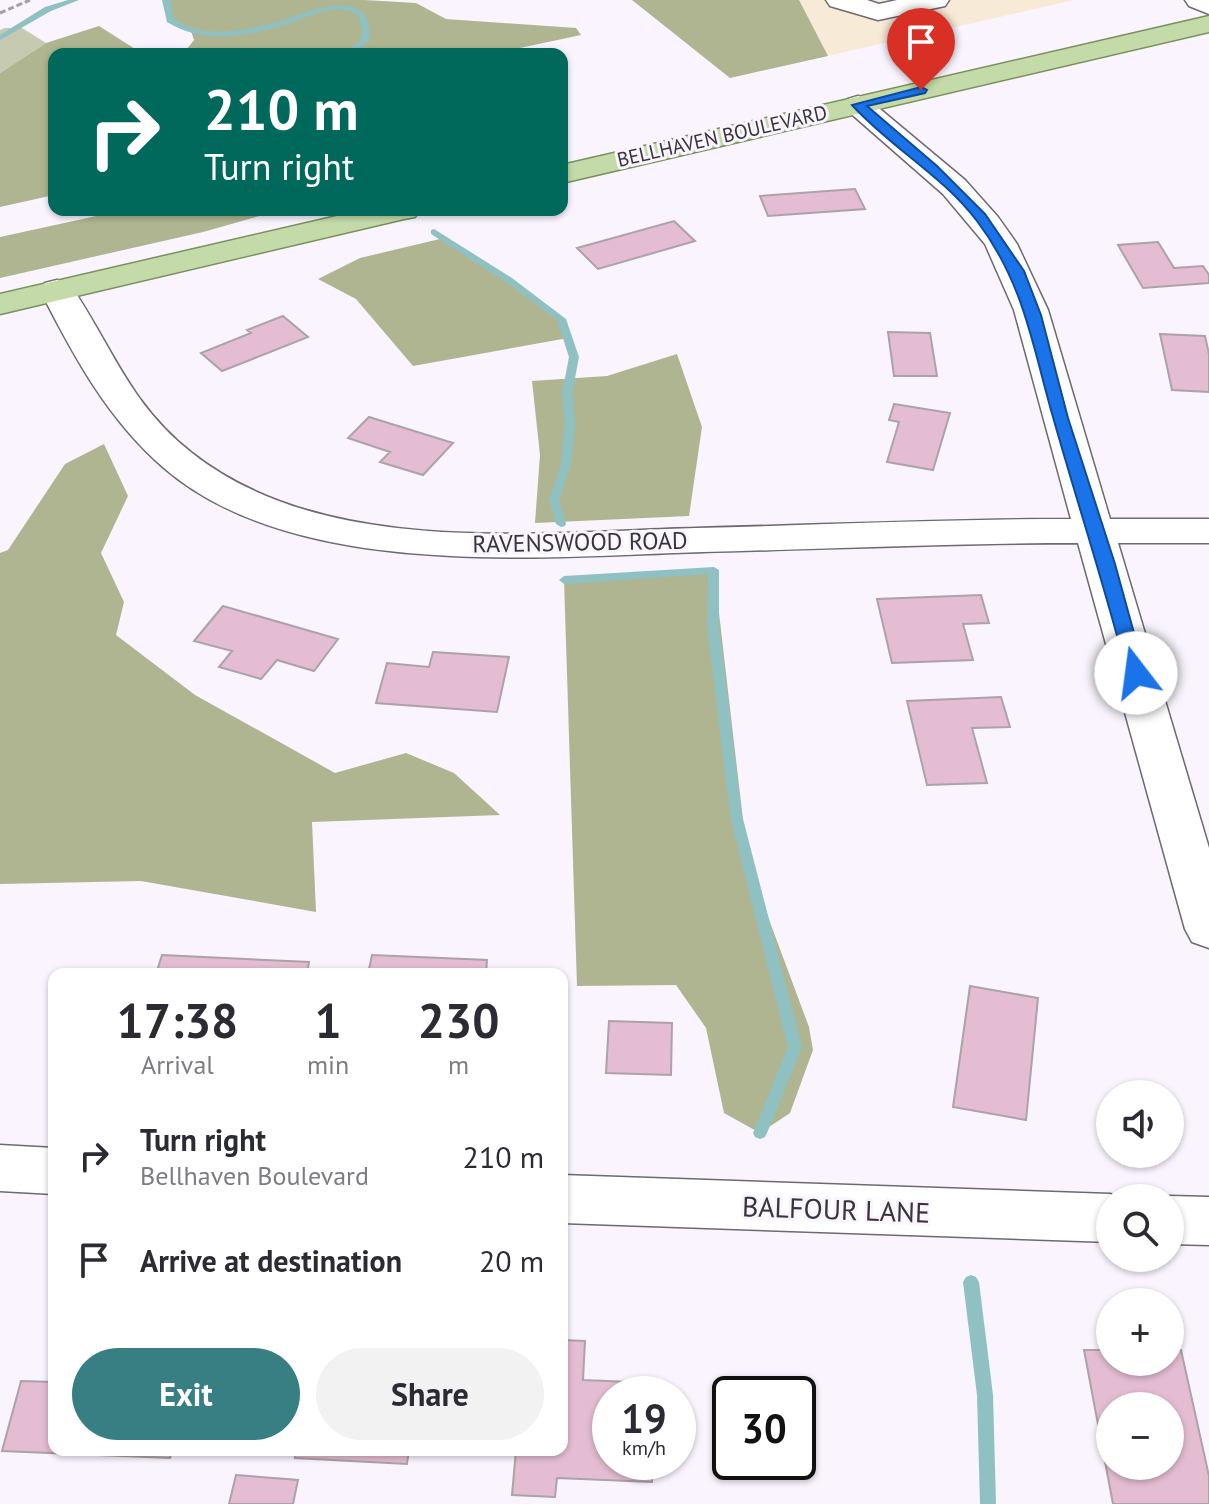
<!DOCTYPE html>
<meta charset="utf-8">
<style>
:root{--surface:#fff;--page:#f2f2f3;--text:#2b2b33;--muted:#7c7c81;--accent:#377f83}
body{margin:0;font-family:"PT Sans",sans-serif;background:var(--page);color:var(--text);height:100vh;display:flex;flex-direction:column;font-size:30px;white-space:nowrap}
*{box-sizing:border-box;margin:0}
p{font-size:26px;color:var(--muted)}
.icon{flex:none;width:44px;height:44px;fill:none;stroke:currentColor;stroke-width:2;stroke-linecap:round;stroke-linejoin:round}
.map{position:relative;flex:1;overflow:hidden}
.side{position:absolute;left:48px;top:968px;width:520px;height:488px;display:flex;flex-direction:column;background:var(--surface);border-radius:16px;box-shadow:0 2px 6px #0004}
.side>*{flex:none}
.guide{position:absolute;left:48px;top:48px;width:520px;height:168px;border-radius:16px;box-shadow:0 2px 6px #0004;background:#00695c;color:#fff;overflow:hidden}
.controls{position:absolute;left:1096px;top:1080px;display:grid;gap:16px}
.controls a{display:grid;place-items:center;width:88px;height:88px;border-radius:50%;background:var(--surface);box-shadow:0 2px 6px #0004;font-size:40px}
.speed{position:absolute;left:592px;top:1376px;display:flex;gap:16px;font-size:40px;font-weight:700;text-align:center}
.speed>*{display:grid;place-content:center;width:104px;height:104px;border-radius:50%;background:var(--surface);box-shadow:0 2px 6px #0004;line-height:1}
.speed small{font-size:20px;font-weight:400}
.speed .limit{border:4px solid #111;border-radius:12px;background:#fff;color:#111}
.pin{position:absolute;display:grid;place-items:center;width:68px;height:68px;color:#fff;margin:-82px -34px;border-radius:50% 50% 50% 0;rotate:-45deg;box-shadow:0 0 8px #0007}
.pin .icon{rotate:45deg}
.me{position:absolute;width:88px;margin:-44px;rotate:345deg;stroke-linejoin:round;filter:drop-shadow(0 0 6px #0008)}
.turn{display:flex;align-items:center;gap:28px;height:168px;padding:0 24px;font-size:36px}
.turn .icon{width:104px;height:104px;stroke-width:2.5}
.turn b{display:block;font-size:56px;line-height:68px}
.eta{display:flex;justify-content:space-evenly;align-items:center;height:136px;text-align:center}
.eta b{font-size:48px;font-weight:700;line-height:56px}
.cta{display:flex;gap:16px;margin-top:auto;padding:16px 24px}
.cta a{flex:1;height:92px;border-radius:48px;background:var(--accent);color:#fff;font-size:32px;font-weight:700;line-height:92px;text-align:center}
.cta a+a{background:var(--page);color:var(--text)}
ul{padding:0;list-style:none}
li{display:flex;align-items:center;gap:24px;height:104px;padding:0 24px}
li div{flex:1}
li b{display:block;font-size:30px}
li em{font-style:normal}
.map>svg:first-child{display:block}
.education{fill:#f7ead6}
.green{fill:#c6cab0}
.forest{fill:#afb590}
.lines{fill:none;stroke-linecap:round;stroke-linejoin:round}
.stream{fill:#90c1c2;fill-rule:evenodd}
.building{fill:#e4bdd2;stroke:#aca2a7;stroke-width:2;fill-rule:evenodd}
.minor-casing{stroke:#6e6971;stroke-width:3}
.major-casing{stroke:#79915b;stroke-width:3}
.path{stroke:#a3a0a6;stroke-width:3;stroke-dasharray:6 3;stroke-linecap:butt}
.minor{fill:#fff;fill-rule:evenodd}
.major{fill:#c4daa8;fill-rule:evenodd}
.route{fill:#1a73e8;stroke:#114b97;stroke-width:2}
.labels{text-anchor:middle;dominant-baseline:central;stroke-width:6;stroke-linejoin:round;paint-order:stroke}
.far-street-label{font-size:20px;fill:#373539;stroke:#f9f4fd}
.street-label{font-size:24px;fill:#373539;stroke:#f9f4fd}
.near-street-label{font-size:28px;fill:#373539;stroke:#f9f4fd}
</style>
<div class="map">
<svg width="1209" height="1504" viewBox="0 0 1209 1504">
<rect width="100%" height="100%" fill="#f9f4fd"/>
<path class="education" d="M660 0H1074L743 75Z"/>
<path class="green" d="M5 28H22L46 43 0 73V30Z"/>
<path class="forest" d="M166 0H364L416 3 446 19 576 28 581 35 492 54H183L194 40 191 31 170 20Z
M632 0H799L828 56 730 78Z
M99 26 143 54H54V195L0 207V73L46 43Z
M124 210H281L203 232 0 278V237Z
M444 238 561 319 568 338 413 366 356 299 318 279 360 258Z
M677 354 702 427 689 516 535 523 540 455 532 381 607 376Z
M104 444 128 496 101 553 124 602 116 635 195 695 335 773 406 753 454 773 500 815 312 822 316 912 141 881 0 884V553L8 550 65 464Z
M714 570 748 863 809 1027 813 1050 790 1113 760 1133 724 1113 706 1028 676 985 577 986 564 580Z"/>
<g class="lines">
<path class="stream" d="M68 0H79L51 11 0 40V35L45 7Z
M162 0H170L174 19C205 40 248 31 283 20 305 13 333 0 356 8 370 14 370 29 369 41L352 54H343L361 40 362 27 358 15C337 1 308 17 287 24 248 36 203 45 167 22Z
M434 229 512 278 566 319 579 357 572 394 575 423 571 464 559 500 566 524 565 526 561 527 556 524 549 500 561 464 565 423 562 394 569 357 557 320 506 282 431 234V230Z
M714 567 719 570V625L742 815 802 1047 767 1133 765 1137 760 1139 755 1137 753 1133 788 1047 730 815 707 625 708 574 564 584 559 580 564 576Z
M971 1275 976 1277 979 1282 993 1395 996 1504H980L977 1395 963 1282 966 1277Z"/>
</g>
<path class="building" d="M855 189 865 209 768 216 760 196Z
M674 221 695 241 598 269 577 248Z
M1158 242 1174 268 1203 266 1209 275V283L1143 288 1118 245Z
M283 316 308 337 222 371 201 353 251 333 247 330Z
M888 332 930 333 937 376H894Z
M1160 334 1205 336 1209 354V392L1172 390Z
M894 404 950 413 933 470 887 462 899 422 889 420Z
M369 417 453 443 423 475 380 462 390 452 348 438Z
M981 595 989 623 963 624 973 660 892 663 877 599Z
M223 606 338 639 314 671 277 660 261 679 219 667 232 651 194 641Z
M433 652 509 657 497 712 376 703 387 663 429 667Z
M1001 697 1010 727 972 728 987 783 927 785 907 701Z
M162 955 309 962 307 974H156Z
M372 955 487 960 486 974H368Z
M970 986 1038 998 1026 1120 953 1107Z
M609 1021 672 1023 671 1075 606 1073Z
M562 1340 585 1341 583 1380 655 1383V1394H610V1462H653L652 1482 557 1478 555 1497 512 1495 516 1450H562Z
M1084 1350H1110V1362H1170V1350H1181L1209 1476V1504H1113ZM1110 1406H1170V1466H1110Z
M21 1381 54 1382V1450H172L170 1458 2 1451Z
M296 1450H409L407 1464 295 1458Z
M236 1475 298 1480 293 1504H229Z"/>
<g class="lines">
<defs>
<path id="minor" d="M826 0H867L879 4 897 0H949L945 6 878 20 830 6Z
M1185 0H1209V14L1189 6Z
M858 96 868 99 965 180 998 217 1017 244 1048 310 1110 519H1209V543H1118L1209 848V948L1192 942 1185 929 1078 543C953 543 828 549 703 552 541 557 295 581 164 468 108 420 73 355 40 290L45 283 57 280 69 283C112 345 128 403 192 453 325 558 537 532 696 528 821 525 946 519 1071 519L1014 310 985 244 943 194 848 111 843 105 848 99Z
M0 1145 54 1148V1194L0 1191Z
M562 1175 1110 1194 1121 1198H1110V1242L562 1223Z
M1170 1196 1209 1197V1245L1170 1244V1198H1164Z"/>
<path id="major" d="M1209 16V32L562 183V165Z
M363 210H420L415 217 404 219 0 314V294Z"/>
</defs>
<use href="#minor" class="minor-casing"/>
<use href="#major" class="major-casing"/>
<path class="path" d="M0 13 30 0"/>
<use href="#minor" class="minor"/>
<use href="#major" class="major"/>
</g>
<path class="route" d="M921 87 927 90 925 93 867 106 937 166 985 214 1024 271 1041 315 1068 418 1115 564 1145 673 1142 677 1136 679 1127 673C1105 587 1077 502 1053 417 1032 344 1024 283 977 221 942 175 890 147 852 105Z"/>
<g class="labels">
<g class="far-street-label">
<text transform="translate(722 136) rotate(-13)">BELLHAVEN BOULEVARD</text>
</g>
<g class="street-label">
<text transform="translate(580 542) rotate(-1)">RAVENSWOOD ROAD</text>
</g>
<g class="near-street-label">
<text transform="translate(836 1209) rotate(2)">BALFOUR LANE</text>
</g>
</g>
</svg>
<div class="controls">
<a><svg class="icon" aria-label="sound" viewBox="0 0 24 24"><path d="M4 9h4l5-4v14l-5-4H4zM17 9q2 3 0 6"/></svg></a>
<a><svg class="icon" aria-label="search" viewBox="0 0 24 24"><circle cx="10" cy="10" r="6"/><path d="M15 15l6 6"/></svg></a>
<a>+</a>
<a>−</a>
</div>
<div class="speed"><div>19<small>km/h</small></div><div class="limit">30</div></div>
<div class="pin" style="left:921px;top:90px;background:#d93025"><svg class="icon" aria-label="arrive" viewBox="0 0 24 24"><path d="M6 21V4h12l-3 4 3 4H6"/></svg></div>
<svg class="me" style="left:1136px;top:673px" viewBox="-20 -20 40 40"><circle r="19" fill="#fff"/><path d="M0-13L10 11 0 6-10 11z" fill="#1a73e8"/></svg>
<div class="guide">
<div class="turn"><svg class="icon" aria-label="right" viewBox="0 0 24 24"><path d="M7 20v-9h11M14 6l5 5-5 5"/></svg><div><b>210 m</b>Turn right</div></div>
</div>
<section class="side">
<div class="eta">
<div><b>17:38</b><p>Arrival</p></div>
<div><b>1</b><p>min</p></div>
<div><b>230</b><p>m</p></div>
</div>
<ul>
<li><svg class="icon" aria-label="right" viewBox="0 0 24 24"><path d="M7 20v-9h11M14 6l5 5-5 5"/></svg><div><b>Turn right</b><p>Bellhaven Boulevard</p></div><em>210 m</em></li>
<li><svg class="icon" aria-label="arrive" viewBox="0 0 24 24"><path d="M6 21V4h12l-3 4 3 4H6"/></svg><div><b>Arrive at destination</b></div><em>20 m</em></li>
</ul>
<div class="cta"><a>Exit</a><a>Share</a></div>
</section>
</div>
